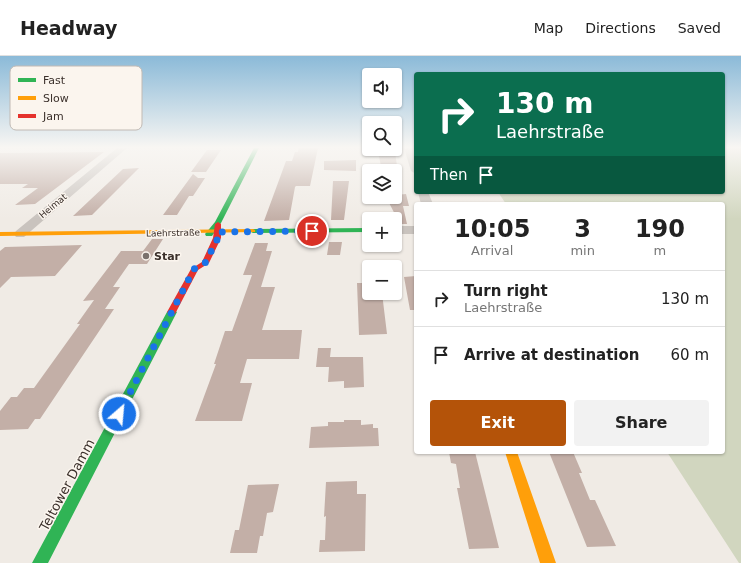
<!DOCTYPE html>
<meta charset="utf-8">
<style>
:root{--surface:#fff;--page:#f2f2f2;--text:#222;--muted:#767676;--line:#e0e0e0;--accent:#b45309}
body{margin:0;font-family:"DejaVu Sans",sans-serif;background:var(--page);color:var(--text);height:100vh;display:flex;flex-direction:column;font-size:15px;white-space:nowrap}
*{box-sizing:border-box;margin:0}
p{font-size:13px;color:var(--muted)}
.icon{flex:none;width:22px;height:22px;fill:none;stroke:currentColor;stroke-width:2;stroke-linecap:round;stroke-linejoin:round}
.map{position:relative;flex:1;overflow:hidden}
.details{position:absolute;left:414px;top:146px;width:311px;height:252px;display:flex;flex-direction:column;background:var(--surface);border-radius:4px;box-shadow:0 1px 3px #0004}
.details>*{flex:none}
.guide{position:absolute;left:414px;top:16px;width:311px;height:122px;border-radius:4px;box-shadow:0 1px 3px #0004;background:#0b6e4f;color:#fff;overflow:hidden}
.buttons{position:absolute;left:362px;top:12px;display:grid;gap:8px}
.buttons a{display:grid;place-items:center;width:40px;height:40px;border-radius:4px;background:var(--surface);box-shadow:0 1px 3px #0004;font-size:20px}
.pin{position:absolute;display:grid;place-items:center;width:34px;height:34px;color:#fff;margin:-17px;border:2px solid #fff;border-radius:50%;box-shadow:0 1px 4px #0007}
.me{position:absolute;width:44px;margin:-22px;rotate:27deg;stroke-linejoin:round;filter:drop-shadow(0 0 3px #0008)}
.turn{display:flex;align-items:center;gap:14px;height:84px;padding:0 16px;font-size:18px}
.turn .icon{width:52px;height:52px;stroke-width:2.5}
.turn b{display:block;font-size:28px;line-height:34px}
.then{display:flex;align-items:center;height:38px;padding:0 16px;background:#0003;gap:8px;font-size:15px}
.eta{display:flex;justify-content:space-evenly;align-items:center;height:68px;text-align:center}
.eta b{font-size:24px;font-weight:700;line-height:28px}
.action{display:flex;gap:8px;margin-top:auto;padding:8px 16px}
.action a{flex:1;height:46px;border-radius:4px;background:var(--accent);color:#fff;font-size:16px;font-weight:700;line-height:46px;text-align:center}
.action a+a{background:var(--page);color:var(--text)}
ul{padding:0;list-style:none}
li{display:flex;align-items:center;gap:12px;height:56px;padding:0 16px;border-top:1px solid var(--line)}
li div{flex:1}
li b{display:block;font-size:15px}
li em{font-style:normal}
header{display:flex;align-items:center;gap:24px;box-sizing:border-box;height:56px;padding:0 20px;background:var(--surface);border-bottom:1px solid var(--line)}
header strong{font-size:19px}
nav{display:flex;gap:22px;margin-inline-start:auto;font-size:14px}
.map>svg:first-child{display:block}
.green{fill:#d1d6bf}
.building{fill:#c3afa7}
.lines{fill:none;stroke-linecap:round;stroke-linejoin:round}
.street{fill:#c9c3be;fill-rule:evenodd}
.fast{fill:#30b455;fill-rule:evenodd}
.slow{fill:#ff9f0a;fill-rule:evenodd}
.jam{fill:#e5322d;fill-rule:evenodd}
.route{stroke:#1a73e8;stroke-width:7;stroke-dasharray:0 12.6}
.poi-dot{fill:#7a716c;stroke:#fbf5ee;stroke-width:1.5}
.labels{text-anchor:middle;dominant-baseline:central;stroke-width:3;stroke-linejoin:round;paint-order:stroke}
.far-street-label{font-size:9px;fill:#3b302b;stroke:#fbf5ee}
.poi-label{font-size:11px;font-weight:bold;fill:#3b302b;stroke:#fbf5ee;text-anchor:start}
.near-street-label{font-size:13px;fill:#3b302b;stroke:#fbf5ee}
.key{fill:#fbf5ee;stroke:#c1bab4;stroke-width:1}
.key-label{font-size:11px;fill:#3b302b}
</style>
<header>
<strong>Headway</strong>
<nav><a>Map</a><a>Directions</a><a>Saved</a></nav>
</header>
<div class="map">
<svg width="741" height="507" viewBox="0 0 741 507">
<rect width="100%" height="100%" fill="#f0ebe5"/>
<path class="green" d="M723 92H741V507H739L667 396H723V148H506L498 136H723Z"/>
<path class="building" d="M299 92H318L310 130H296L295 131 289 164 264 165 286 105H292L295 96H298Z
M207 94H221L206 116H191Z
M104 96 35 148 15 149 38 132H22L28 128H0V97Z
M378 96H395L397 110H381Z
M356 104V115L324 114V105Z
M139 112 92 159 73 160 123 113Z
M193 118 198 122H205L193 140H189L177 159H163Z
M333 125H349L344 164H331Z
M406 138 409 150H403L407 168H400L386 141H395V139Z
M152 183H163L147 208H129L113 231H120L105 253H114L40 363H35L28 373 0 374V355L11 341H17L24 332H34L80 268H77L94 244 83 245 121 195H143Z
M329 186H342L340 199H327Z
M255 187H268L266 195H272L261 231H275L262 274H302L299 303H247L240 327H252L242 365H195L216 308H214L225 275H232L252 219H243Z
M82 189 55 220 11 221 0 232V195L5 191Z
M416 220V254H410L404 221Z
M357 227H369V237H382L387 278 359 279Z
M318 292H331L330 301H363L364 331 344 332V325L328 326 329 311H316Z
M344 364H361V369L373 368V372H378L379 390 309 392 311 371 328 370V366H344Z
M449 396H475L499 492 469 493 457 432H460L456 408 451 407Z
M549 396H573L582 417H579L590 444H595L616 490 587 491Z
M357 425V438H366L365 495 319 496 320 484H325L326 460 324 461 326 426Z
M279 428 273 456 267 457 263 480H260L257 497H230L235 474H239L248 429Z"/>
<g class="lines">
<path class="street" d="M117 92H127L24 181H16L14 178 16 175Z
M404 92H413L416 102V118L411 115Z
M418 136H428L433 148H421Z
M395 170H416V178H395Z"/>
<path class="fast" d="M254 92H259L221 167 212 180H206L205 178 215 166Z
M369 172V176L253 177 249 175 253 173Z
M172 253 177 256 48 507H32L167 256Z"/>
<path class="slow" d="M253 173 255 174V176L0 180V176Z
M505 396H517L556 507H540Z"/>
<path class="jam" d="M218 166 221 168V182L209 207 198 214 175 258H169L167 256 191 213 202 206 213 182 215 168Z"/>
</g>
<linearGradient id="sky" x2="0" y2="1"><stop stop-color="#8bbad8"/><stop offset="0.56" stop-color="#f8f6f3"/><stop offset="1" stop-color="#f8f6f3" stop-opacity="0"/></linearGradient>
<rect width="741" height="163" fill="url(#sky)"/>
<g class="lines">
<path class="route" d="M119 358 194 213 205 207 218 182V176L312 175"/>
</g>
<circle class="poi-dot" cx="146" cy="200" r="4"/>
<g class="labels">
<g class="far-street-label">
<text transform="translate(53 150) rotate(-40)">Heimat</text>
<text transform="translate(173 177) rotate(-1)">Laehrstraße</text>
</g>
<g class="poi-label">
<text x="154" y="200">Star</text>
</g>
<g class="near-street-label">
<text transform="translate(67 429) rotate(-62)">Teltower Damm</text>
</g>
</g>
<rect x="10" y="10" width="132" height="64" rx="6" class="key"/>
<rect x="18" y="22" width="18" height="4" fill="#30b455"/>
<rect x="18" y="40" width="18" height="4" fill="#ff9f0a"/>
<rect x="18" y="58" width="18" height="4" fill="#e5322d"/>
<g class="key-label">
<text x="43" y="28">Fast</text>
<text x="43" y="46">Slow</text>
<text x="43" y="64">Jam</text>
</g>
</svg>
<div class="buttons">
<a><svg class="icon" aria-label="sound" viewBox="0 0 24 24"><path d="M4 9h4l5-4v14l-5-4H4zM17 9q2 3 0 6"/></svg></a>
<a><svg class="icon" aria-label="search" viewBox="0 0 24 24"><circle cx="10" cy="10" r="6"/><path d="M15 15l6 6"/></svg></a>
<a><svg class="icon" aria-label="layers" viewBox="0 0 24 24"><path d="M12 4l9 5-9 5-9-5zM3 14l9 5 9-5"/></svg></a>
<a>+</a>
<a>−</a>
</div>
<div class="pin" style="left:312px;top:175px;background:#d93025"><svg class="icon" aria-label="arrive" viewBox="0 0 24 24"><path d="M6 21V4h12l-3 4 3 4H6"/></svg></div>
<svg class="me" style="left:119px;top:358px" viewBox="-20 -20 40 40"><circle r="17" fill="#1a73e8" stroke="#fff" stroke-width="3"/><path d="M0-11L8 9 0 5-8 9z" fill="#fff"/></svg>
<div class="guide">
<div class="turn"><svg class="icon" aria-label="right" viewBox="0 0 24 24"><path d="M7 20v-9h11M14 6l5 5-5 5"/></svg><div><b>130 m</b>Laehrstraße</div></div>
<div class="then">Then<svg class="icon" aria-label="arrive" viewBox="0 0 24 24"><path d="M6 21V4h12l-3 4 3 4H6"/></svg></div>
</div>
<section class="details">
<div class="eta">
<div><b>10:05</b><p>Arrival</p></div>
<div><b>3</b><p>min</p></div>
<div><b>190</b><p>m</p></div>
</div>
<ul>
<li><svg class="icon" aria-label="right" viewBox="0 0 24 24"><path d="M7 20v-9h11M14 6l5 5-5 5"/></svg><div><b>Turn right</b><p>Laehrstraße</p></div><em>130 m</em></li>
<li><svg class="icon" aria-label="arrive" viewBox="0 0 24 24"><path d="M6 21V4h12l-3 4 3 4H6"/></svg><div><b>Arrive at destination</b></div><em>60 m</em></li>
</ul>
<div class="action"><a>Exit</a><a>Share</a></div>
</section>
</div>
